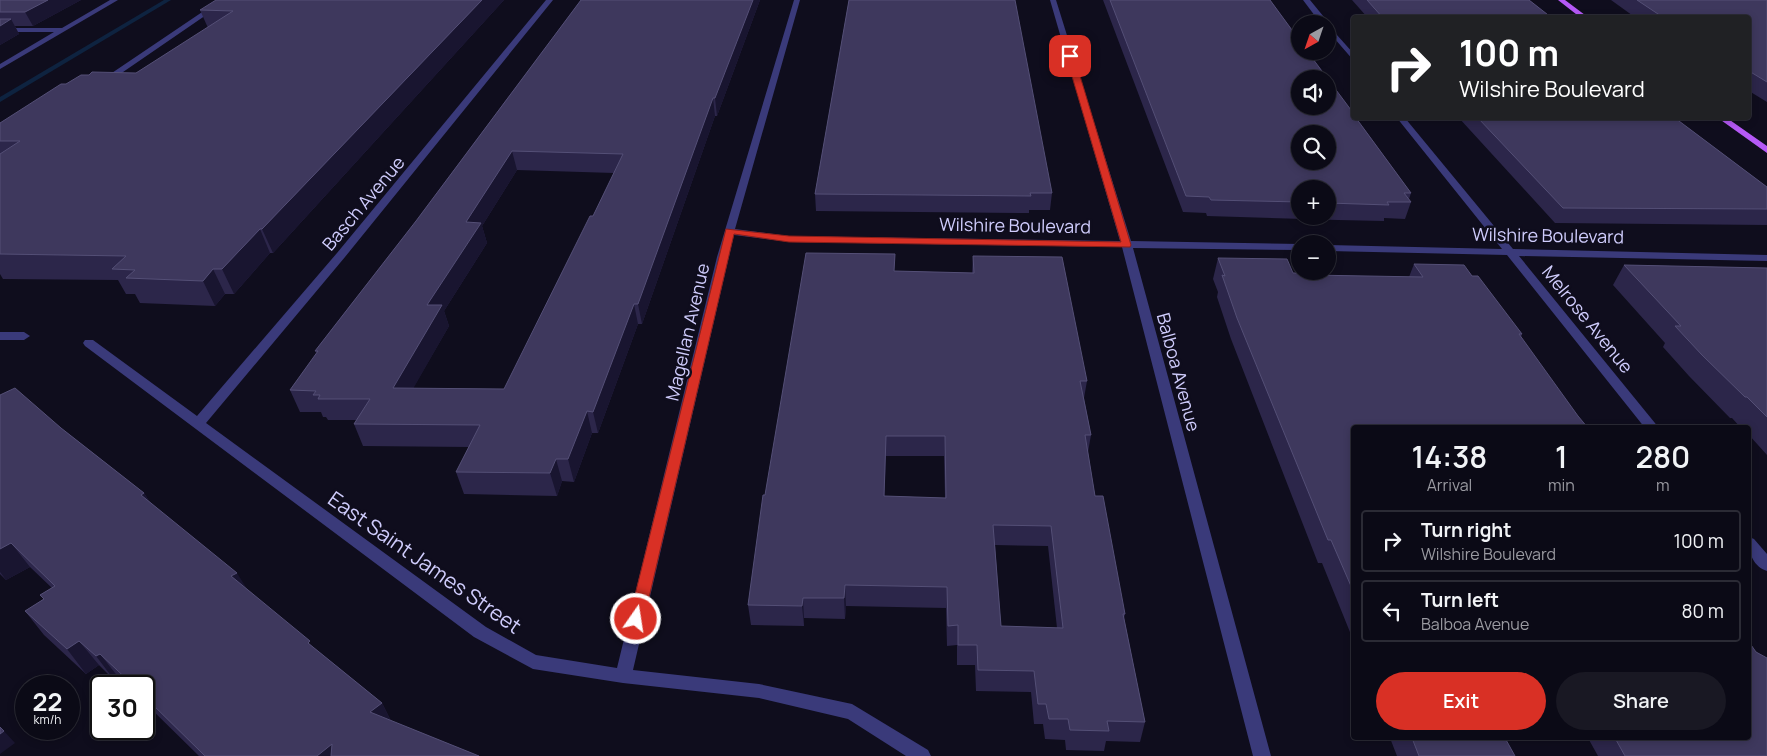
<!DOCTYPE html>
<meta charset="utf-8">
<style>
:root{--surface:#0b0a16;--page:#191823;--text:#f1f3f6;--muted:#9a9aa1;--line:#2b2b35;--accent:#d93025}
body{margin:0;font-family:Manrope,sans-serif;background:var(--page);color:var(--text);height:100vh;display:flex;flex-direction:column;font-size:19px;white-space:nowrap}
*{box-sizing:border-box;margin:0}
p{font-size:16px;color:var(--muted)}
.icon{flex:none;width:28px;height:28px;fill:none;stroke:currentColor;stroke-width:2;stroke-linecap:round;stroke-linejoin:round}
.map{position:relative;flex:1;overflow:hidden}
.details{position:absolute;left:1351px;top:425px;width:400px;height:315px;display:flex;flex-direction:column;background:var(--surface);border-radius:5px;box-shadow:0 2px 8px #0003,0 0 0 1px var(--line)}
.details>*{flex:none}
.hud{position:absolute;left:1351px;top:15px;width:400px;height:105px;border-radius:5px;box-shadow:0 2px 8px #0003,0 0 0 1px var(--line);background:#202124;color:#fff;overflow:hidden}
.needle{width:32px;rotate:220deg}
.fabs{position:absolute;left:1291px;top:15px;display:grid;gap:10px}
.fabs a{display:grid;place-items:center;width:45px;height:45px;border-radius:50%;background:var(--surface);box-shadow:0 2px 8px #0003,0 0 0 1px var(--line);font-size:25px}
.speed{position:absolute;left:15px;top:675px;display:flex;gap:10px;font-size:25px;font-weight:700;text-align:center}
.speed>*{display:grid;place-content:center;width:65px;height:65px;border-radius:50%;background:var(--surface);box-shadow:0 2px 8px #0003,0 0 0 1px var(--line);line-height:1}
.speed small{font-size:12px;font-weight:400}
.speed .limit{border:2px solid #111;border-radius:8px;background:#fff;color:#111}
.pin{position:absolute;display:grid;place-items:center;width:42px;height:42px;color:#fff;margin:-21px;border-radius:10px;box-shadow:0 2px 8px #0006}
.me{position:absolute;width:55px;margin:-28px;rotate:13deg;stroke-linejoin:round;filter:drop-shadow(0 0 4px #0008)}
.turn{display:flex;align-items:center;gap:18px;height:105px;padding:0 25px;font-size:22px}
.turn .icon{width:65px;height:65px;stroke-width:2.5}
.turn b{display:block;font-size:35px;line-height:42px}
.eta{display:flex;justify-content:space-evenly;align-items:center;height:85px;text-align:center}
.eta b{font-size:30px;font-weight:600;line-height:35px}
.primary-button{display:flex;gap:10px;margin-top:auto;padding:10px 25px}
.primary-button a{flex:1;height:58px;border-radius:30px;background:var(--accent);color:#fff;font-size:20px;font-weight:600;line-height:58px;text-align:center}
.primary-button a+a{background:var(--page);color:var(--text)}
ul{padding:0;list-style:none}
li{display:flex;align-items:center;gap:15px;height:62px;margin:0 10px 8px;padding:0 15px;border:2px solid var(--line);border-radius:5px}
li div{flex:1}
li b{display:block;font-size:19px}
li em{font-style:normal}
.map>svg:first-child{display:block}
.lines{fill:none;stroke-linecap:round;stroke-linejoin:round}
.stream{fill:#0e2340;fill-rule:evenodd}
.minor{fill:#3a3a7a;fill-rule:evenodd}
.major{fill:#b559f6;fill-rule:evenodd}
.wall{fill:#2c264a;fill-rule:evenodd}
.shaded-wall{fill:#191530}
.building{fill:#3e385d;stroke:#544f76;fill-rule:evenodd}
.route{fill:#d93025;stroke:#8d1f18}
.labels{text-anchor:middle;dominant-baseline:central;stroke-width:5;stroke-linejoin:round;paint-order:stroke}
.street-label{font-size:18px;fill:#cfccfc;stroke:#0f0d1d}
.near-street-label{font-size:21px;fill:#cfccfc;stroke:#0f0d1d}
</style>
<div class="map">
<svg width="1767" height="756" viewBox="0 0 1767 756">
<rect width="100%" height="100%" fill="#0f0d1d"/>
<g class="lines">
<path class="stream" d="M164 0H171L0 102V97Z"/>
<path class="minor" d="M110 0H118L0 69V64L54 32H0V28H62Z
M220 0H228L107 83 100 81Z
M546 0H553L345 257 206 423 486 627 536 655 617 668 717 257 794 0H800L735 229 789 236 1120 241 1050 0H1056L1131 241 1300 244V250L1133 248 1271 756H1253L1122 247 789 242 734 235 633 670 759 684 852 704 928 750 931 756H906L848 719 759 698 623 683 533 669 474 637 85 346 83 343 85 340H93L197 416 337 253Z
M1303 0H1310L1328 22V25L1354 54V61L1328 31V24H1321Z
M1397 118H1405L1513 249 1767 255V261L1519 256 1659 428H1645L1507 255 1328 251V245L1502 249Z
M0 332H24L30 336 24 340H0Z
M1749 537 1754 539 1767 554V571C1752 566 1748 551 1749 537Z"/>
<path class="major" d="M1558 0H1565L1589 18H1581Z
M1718 118H1727L1767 146V153Z"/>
</g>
<path class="wall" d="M0 0H81L33 26H15L19 34 0 45Z
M504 0 273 253H270L234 294H225L215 306 140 303 135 294H126L118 280 3 279 0 274V123L66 84 136 73 208 28 200 10Z
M581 0H760L717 116H715L642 324H638L598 433H592L574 482 562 481 557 496 464 494 456 472 469 447 363 446 354 424 356 420H328L326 417H323L321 412H300L290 390 317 353 315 351 416 221ZM517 170 614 173 593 216 504 389 413 388 449 326 444 311 487 243 482 226Z
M849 0 1052 193 1050 210H1029V213L816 211 815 194Z
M1103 0H1270L1411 193 1409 199 1411 202 1405 219 1384 218V221L1338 220 1207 216 1206 213 1183 212ZM1300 189H1328V216H1300Z
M1352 0H1529L1552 18H1368Z
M1611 0H1767V102L1749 91V18H1636Z
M1459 118H1675L1767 187V225L1555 223Z
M895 254 894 271 972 273 973 256 1087 381 1084 398 1091 435 1088 452 1095 496 1125 614 1124 618 1145 722 1140 742 1106 741 1104 751 1066 750 1065 740 1045 739 1043 724H1034L1031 692 976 691 975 665H957V645L947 646 946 608 846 606 845 619 804 618V626L751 625 748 605 765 495ZM886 456H944L945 498 884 496ZM995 545 1048 546 1057 628 1001 626Z
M1218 258 1293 273 1310 275 1409 277 1414 264 1472 276 1522 334 1521 337 1354 428V642L1322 563H1318L1231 339 1217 297 1218 292 1213 279Z
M1624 265 1767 268V455L1749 435V428H1741L1732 418H1730L1689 376 1663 347 1665 343 1613 285Z
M0 395 61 428 144 493 149 501 248 590 313 647 382 703 391 721 479 756H199L144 702V686H128L119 678 115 681 99 665 86 674 44 635 25 611 44 599 40 595 52 588 30 567 6 580 0 574Z
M1756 652 1767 756H1598L1588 738H1749Z
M1390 738H1505L1515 756H1397Z"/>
<path class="shaded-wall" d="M48 0H81L33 26 25 12Z
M482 0H504L273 253 262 229Z
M753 0H760L717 116 715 98Z
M11 19 19 34 0 45V26Z
M713 98 715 116 642 324 638 304Z
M512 151 517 170 482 226 487 243 444 311 449 326 401 410 393 388 427 305 466 222Z
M260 229 270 253 234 294 222 269Z
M213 269 225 294 215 306 203 281Z
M634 304 638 324 598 433 593 412Z
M587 411 592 433 574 482 568 459Z
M886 436V456L884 516V496Z
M556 459 562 481 557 496 550 473Z
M144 493 159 517 141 495Z
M11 543 30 567 6 580 0 572V549Z
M237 573 252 597 231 576Z
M845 585 846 606 845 619 844 598Z
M803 598 804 618V626L802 606Z
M79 641 99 665 86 674 67 649Z
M100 654 119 678 115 681 96 656Z
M382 703 394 727 370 712Z
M4 731 15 743 0 754V734Z
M332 744 340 756H317Z"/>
<path class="building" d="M0 0H48L25 12H0Z
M216 0H482L262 229H260L222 269H213L203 281 126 278 135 270 112 269 126 256 0 254V154L20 141H0V123L61 84H66L81 75H89L92 72 136 73 233 11 200 10Z
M581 0H753L715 98H713L638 304H634L593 412 587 411 568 459H556L550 473 456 472 480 425 354 424 370 399H318L320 395H313L316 391 290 390 318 351H315L416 221ZM512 151 623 154 593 216H590L504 389 393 388 442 305H427L481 223 466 222Z
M849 0H1015L1052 193H1030L1031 196 815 194Z
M1110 0H1270L1300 41V51H1307L1354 114V118H1356L1411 193H1404L1411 202H1387L1389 205 1328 203V189H1300V202L1211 200 1209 197 1186 196ZM1300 79H1328V106H1300ZM1300 134H1328V161H1300Z
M1367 0H1529L1552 18H1383Z
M1637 0H1767V82L1749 71V18H1664Z
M0 19H11L0 26Z
M1478 118H1675L1767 187V209L1563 208Z
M806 253 895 254 894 271 974 273 973 256 1062 257 1087 381H1080L1091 435H1085L1095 496H1103L1125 614H1123L1145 722 1107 721 1109 731 1070 730 1068 719H1049L1046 704H1038L1034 671 978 670 977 645H958V625L948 626 947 587 845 585 844 598H803L802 606 748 605 763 495H765ZM886 436H945L946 498 884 496ZM993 525 1051 526 1063 628 1001 626Z
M1218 258 1287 259 1293 273H1310V275L1423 277 1414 264 1464 265 1472 276H1478L1522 334H1519L1578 416 1588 428H1354V593L1331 540H1328L1237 318 1222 275 1225 276Z
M1624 265 1767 268V417L1747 397H1745L1702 355 1675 326H1681Z
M15 388 61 428 144 493 141 495 237 573 231 576 310 641 308 643 382 703 370 712 479 756H331L332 744 317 756H205L144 696V686H134L100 654 96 656 79 641 67 649 25 611 44 599 40 595 55 586 11 543 0 549V395Z
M1749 642 1756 652 1767 658V756H1625L1615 738H1749Z
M0 727 4 731 0 734Z
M1412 738H1505L1515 756H1419Z"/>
<path class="route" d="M1070 54 1074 56 1131 245 1130 247 789 242 734 234 644 619 642 623 636 625 631 623 629 619 726 229 789 236 1121 242 1066 56Z"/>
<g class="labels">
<g class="street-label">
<text transform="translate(363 203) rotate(-50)">Basch Avenue</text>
<text transform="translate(1015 225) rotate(1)">Wilshire Boulevard</text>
<text transform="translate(1548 235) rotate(1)">Wilshire Boulevard</text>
<text transform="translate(1588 319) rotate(51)">Melrose Avenue</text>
<text transform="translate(687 332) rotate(-77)">Magellan Avenue</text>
<text transform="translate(1179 372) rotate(75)">Balboa Avenue</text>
</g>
<g class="near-street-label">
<text transform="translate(425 562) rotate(35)">East Saint James Street</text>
</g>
</g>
</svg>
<div class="fabs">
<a><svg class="needle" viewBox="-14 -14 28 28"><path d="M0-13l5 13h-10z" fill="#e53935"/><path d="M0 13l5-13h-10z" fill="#9a9aa1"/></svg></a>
<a><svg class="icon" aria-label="sound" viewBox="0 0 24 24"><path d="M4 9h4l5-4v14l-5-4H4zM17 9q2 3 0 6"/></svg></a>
<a><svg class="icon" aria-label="search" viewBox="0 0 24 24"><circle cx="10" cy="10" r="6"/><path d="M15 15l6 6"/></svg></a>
<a>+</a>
<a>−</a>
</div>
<div class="speed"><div>22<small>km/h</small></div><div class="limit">30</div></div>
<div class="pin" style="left:1070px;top:56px;background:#d93025"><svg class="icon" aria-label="arrive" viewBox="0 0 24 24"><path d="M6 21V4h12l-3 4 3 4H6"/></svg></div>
<svg class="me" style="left:636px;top:619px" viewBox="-20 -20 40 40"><circle r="17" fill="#d93025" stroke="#fff" stroke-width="3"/><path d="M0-11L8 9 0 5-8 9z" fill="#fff"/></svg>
<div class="hud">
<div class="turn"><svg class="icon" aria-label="right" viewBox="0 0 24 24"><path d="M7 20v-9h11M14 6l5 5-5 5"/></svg><div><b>100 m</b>Wilshire Boulevard</div></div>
</div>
<section class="details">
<div class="eta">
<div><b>14:38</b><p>Arrival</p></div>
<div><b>1</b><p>min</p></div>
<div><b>280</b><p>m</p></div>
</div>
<ul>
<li><svg class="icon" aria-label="right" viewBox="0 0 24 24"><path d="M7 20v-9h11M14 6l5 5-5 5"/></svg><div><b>Turn right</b><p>Wilshire Boulevard</p></div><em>100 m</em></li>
<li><svg class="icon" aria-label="left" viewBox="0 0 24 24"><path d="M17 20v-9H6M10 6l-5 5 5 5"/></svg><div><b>Turn left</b><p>Balboa Avenue</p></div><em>80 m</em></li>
</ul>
<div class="primary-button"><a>Exit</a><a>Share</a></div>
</section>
</div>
